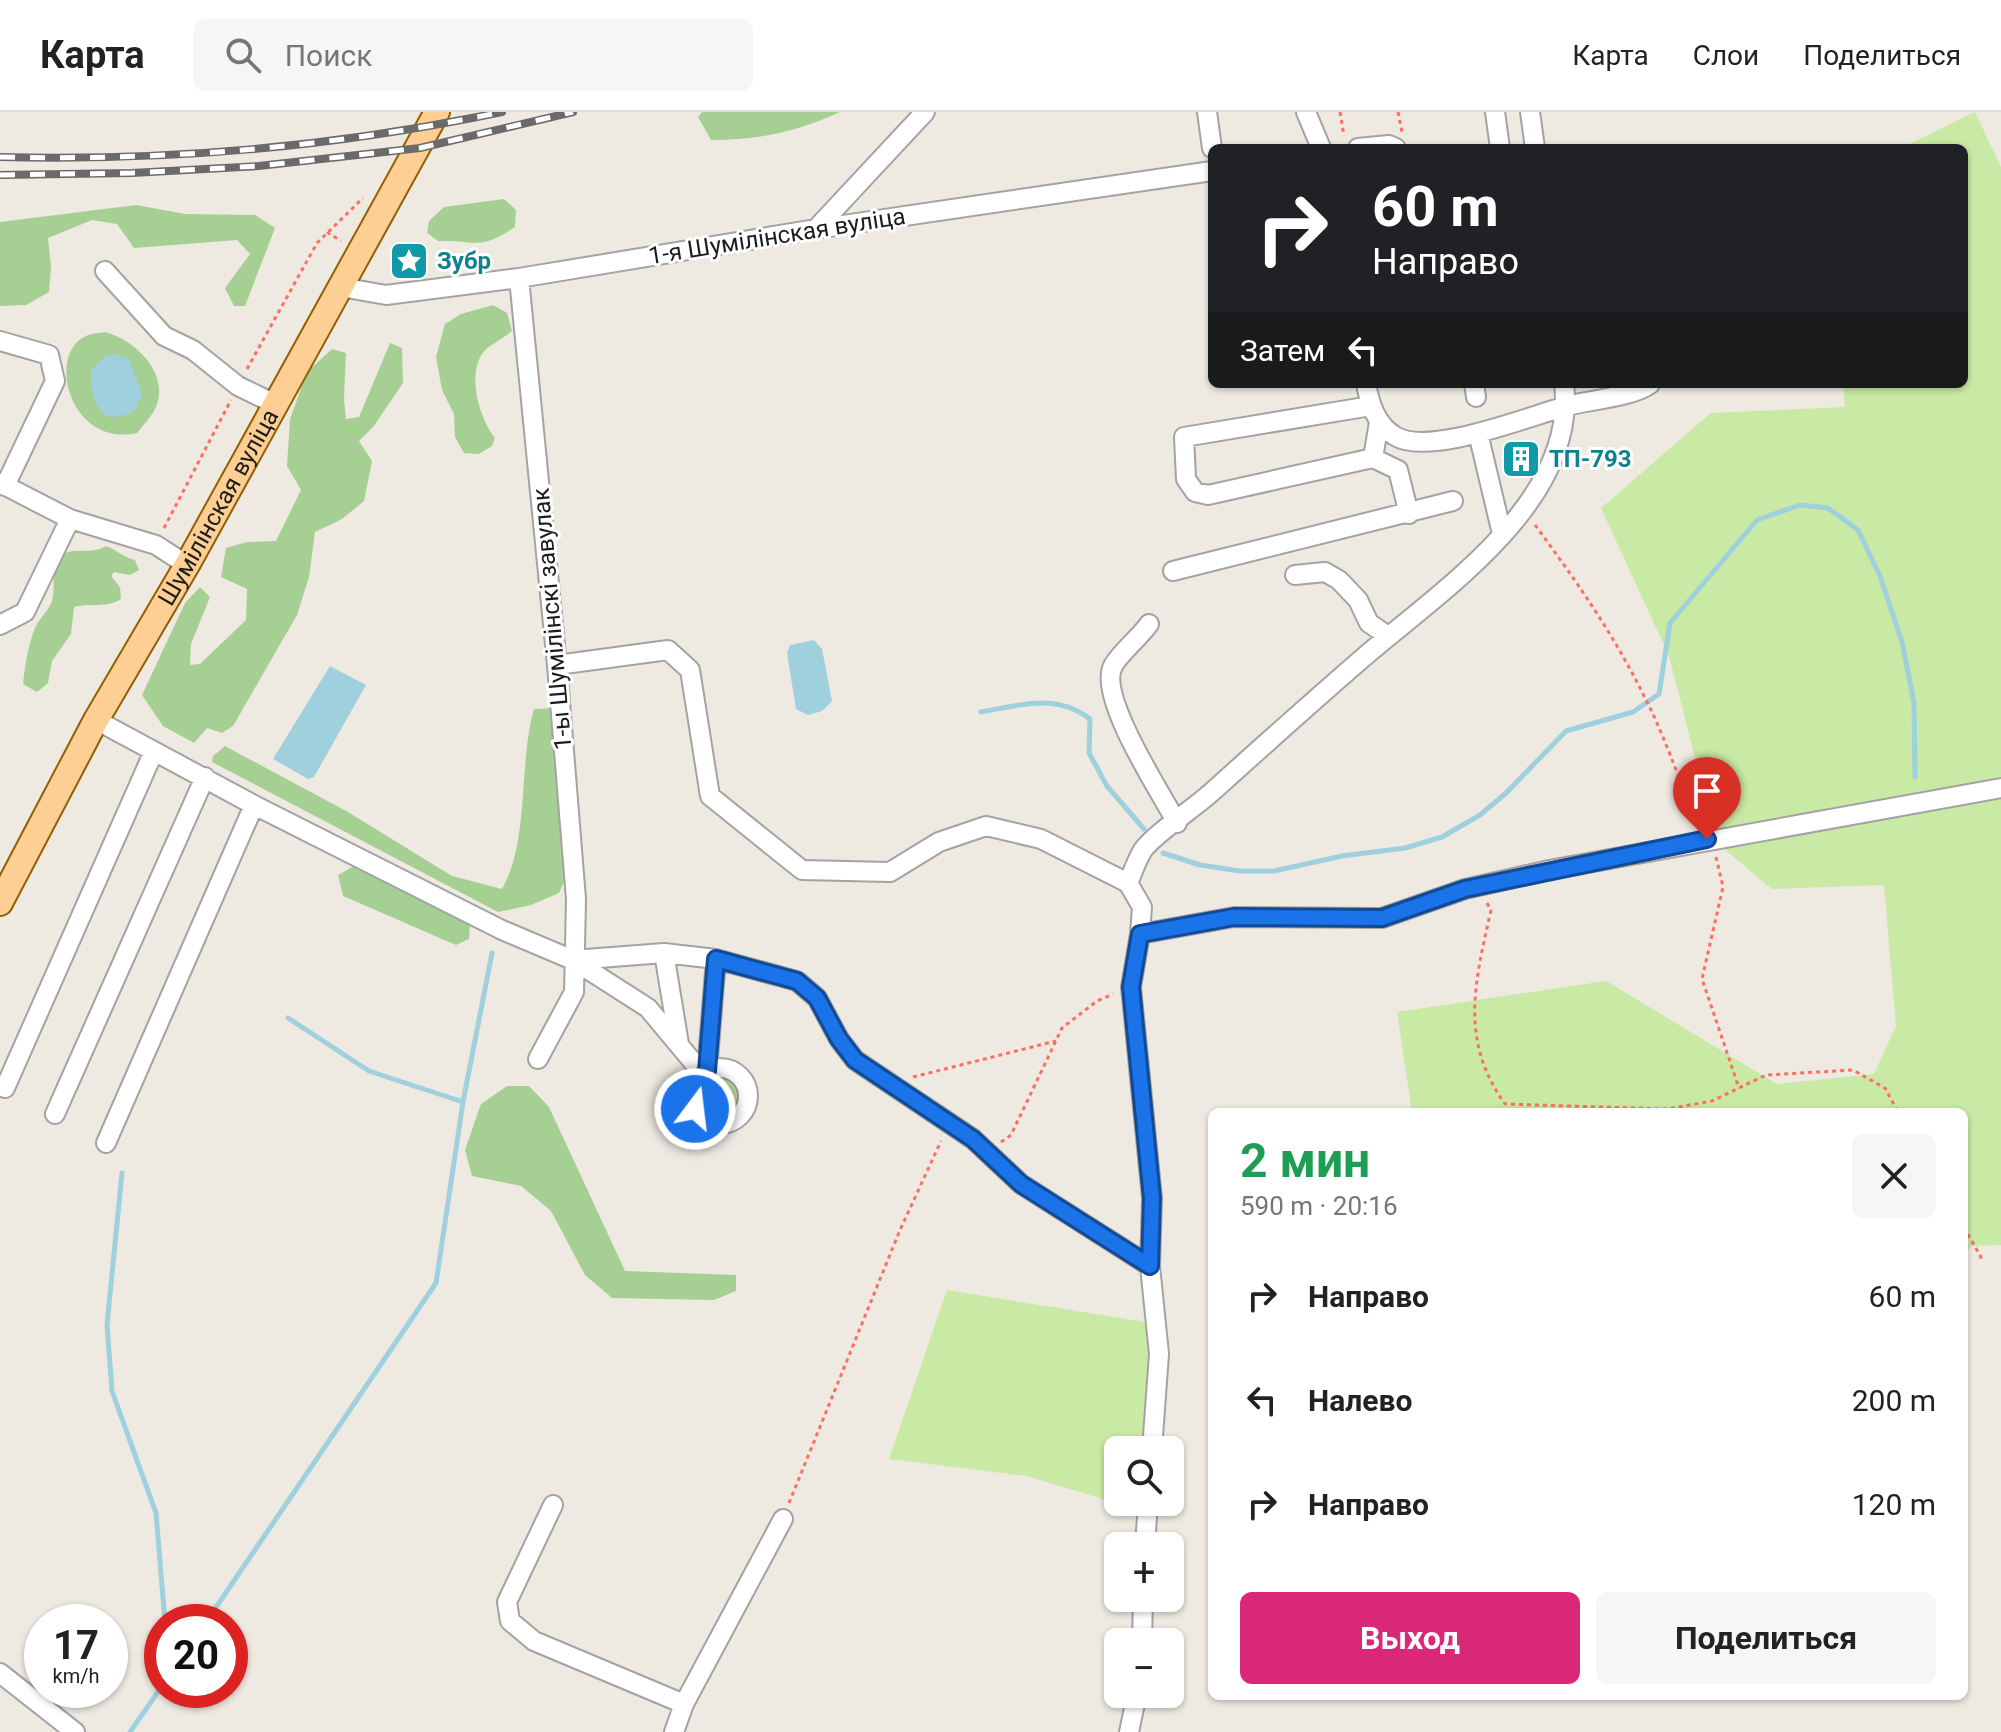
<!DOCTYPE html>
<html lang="ru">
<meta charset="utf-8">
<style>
:root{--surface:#fff;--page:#f6f6f6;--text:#222;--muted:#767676;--line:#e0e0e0;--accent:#db2777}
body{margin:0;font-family:Roboto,sans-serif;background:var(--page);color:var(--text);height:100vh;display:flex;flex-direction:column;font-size:30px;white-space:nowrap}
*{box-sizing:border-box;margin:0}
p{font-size:26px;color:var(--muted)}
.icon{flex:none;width:44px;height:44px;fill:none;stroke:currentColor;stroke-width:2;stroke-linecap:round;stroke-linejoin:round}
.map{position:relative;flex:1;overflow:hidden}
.drawer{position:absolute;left:1208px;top:996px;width:760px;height:592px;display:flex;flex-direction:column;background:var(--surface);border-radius:12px;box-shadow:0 2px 6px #0004}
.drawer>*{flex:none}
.banner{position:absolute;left:1208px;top:32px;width:760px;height:244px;border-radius:12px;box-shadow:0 2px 6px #0004;background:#202124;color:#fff;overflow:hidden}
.tools{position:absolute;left:1104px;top:1324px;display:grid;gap:16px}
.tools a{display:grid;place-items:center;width:80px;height:80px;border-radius:12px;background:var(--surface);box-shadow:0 2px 6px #0004;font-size:40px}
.speed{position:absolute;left:24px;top:1492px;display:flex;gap:16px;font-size:40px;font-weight:700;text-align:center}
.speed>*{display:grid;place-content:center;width:104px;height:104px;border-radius:50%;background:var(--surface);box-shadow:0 2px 6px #0004;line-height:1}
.speed small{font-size:20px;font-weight:400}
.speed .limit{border:12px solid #d22;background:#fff;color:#111}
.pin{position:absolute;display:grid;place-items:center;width:68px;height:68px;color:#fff;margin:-82px -34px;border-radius:50% 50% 50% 0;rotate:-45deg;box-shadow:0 0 8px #0007}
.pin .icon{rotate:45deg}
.me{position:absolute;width:88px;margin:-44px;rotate:15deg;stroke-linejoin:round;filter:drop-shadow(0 0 6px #0008)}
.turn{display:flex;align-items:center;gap:28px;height:168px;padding:0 32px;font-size:36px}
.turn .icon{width:104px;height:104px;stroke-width:2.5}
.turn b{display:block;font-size:56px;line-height:68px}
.then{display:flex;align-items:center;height:76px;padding:0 32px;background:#0003;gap:16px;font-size:30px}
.round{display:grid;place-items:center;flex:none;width:84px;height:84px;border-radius:12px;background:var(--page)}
.headline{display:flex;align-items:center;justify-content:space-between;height:136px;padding:0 32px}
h1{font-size:48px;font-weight:700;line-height:60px;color:#1e9e55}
.cta{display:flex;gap:16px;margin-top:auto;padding:16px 32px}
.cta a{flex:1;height:92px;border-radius:12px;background:var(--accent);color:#fff;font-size:32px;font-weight:700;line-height:92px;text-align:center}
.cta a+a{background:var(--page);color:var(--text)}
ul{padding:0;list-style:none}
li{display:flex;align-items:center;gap:24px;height:104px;padding:0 32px}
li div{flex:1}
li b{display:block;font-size:30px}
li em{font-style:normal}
header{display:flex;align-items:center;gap:48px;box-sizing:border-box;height:112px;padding:0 40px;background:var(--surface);border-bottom:2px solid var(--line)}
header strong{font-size:38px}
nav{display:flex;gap:44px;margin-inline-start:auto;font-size:28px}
.search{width:560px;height:72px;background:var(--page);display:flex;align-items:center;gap:20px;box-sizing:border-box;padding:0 28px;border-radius:12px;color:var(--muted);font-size:30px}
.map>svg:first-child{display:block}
.grass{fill:#c8eaa4}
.forest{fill:#a6cf94}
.water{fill:#9fd0dd}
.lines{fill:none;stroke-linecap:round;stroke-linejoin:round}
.stream{stroke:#9fd0dd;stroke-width:5}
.minor-casing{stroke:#a3a3a3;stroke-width:22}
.major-casing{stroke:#935f00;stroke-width:28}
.path{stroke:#fe6e62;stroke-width:3;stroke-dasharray:4 4;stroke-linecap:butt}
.minor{stroke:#fff;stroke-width:18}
.major{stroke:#fecf95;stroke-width:24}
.rail-casing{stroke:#6a6a6a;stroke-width:8}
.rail{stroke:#fff;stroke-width:5;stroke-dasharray:15;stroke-linecap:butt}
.route-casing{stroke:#114b97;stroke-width:20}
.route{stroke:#1a73e8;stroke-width:14}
.labels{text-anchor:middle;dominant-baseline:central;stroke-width:6;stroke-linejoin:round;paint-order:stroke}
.street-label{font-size:24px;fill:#1c1c1c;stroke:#fff}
.culture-label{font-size:24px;font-weight:bold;fill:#0d838f;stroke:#fff;text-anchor:start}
</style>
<header>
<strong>Карта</strong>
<div class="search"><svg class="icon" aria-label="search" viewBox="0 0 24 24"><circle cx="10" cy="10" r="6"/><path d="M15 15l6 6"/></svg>Поиск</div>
<nav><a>Карта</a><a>Слои</a><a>Поделиться</a></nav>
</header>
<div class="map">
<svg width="2001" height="1620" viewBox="0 0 2001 1620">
<rect width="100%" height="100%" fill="#eee9e1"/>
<path class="grass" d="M1975 0 2001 55V1133L1972 1134 1964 1142V1000H1412L1397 900 1606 869 1777 972 1874 962 1896 914 1884 773 1772 777 1717 731 1669 544 1601 396 1711 301 1845 295 1843 272H1964V36H1901Z
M701 984a19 19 0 1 1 38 0a19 19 0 1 1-38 0Z
M947 1178 1151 1211 1141 1338H1118V1390H1137L1136 1397 1027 1364 889 1347Z"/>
<path class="forest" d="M702 0H840C796 20 759 28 711 28L698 5Z
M504 87 516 98 515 115C478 139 478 128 438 129L427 121 429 109 444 95Z
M136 93 185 102 255 103 275 116 245 194H234L225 176 250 142 237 128 134 136 117 112 92 108 48 126 51 155 49 180 26 193 0 194V110Z
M493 193 507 201 512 219C504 226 487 234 482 242 467 265 480 307 495 326L492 334 479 342 464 341 455 325 454 302 442 278 436 245 445 212 461 202Z
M105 220C135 228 170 261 156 295 152 304 143 313 137 321 69 336 46 241 86 224 92 221 100 221 105 220Z
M390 231 402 236 403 271 373 315 359 329 372 349 364 389 342 407 315 420 309 465 297 503 233 614 222 621 207 616 194 631 163 614 142 583 185 491 200 475 210 485 191 532 190 553 200 552 246 508 247 477 221 465 226 436 247 430 276 429 301 378 287 354 290 307 307 260 332 237 346 241 344 287 346 307 359 305Z
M106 434C118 438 122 445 135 448L139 458 130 463 114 460 111 464 120 475 121 487C106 497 91 490 74 495L71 522 52 549 48 571 37 580 23 572C25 553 28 534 35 516 39 506 49 499 52 489 57 473 47 455 64 442 74 435 91 443 106 434Z
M555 596 569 759 559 781 531 793 498 800 212 650 213 644 225 634 348 700 452 764 502 777C530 728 518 653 534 597Z
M356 753 470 811 469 827 456 833 343 784 338 763Z
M507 974H529L549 995 625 1159 736 1163V1179L714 1188 612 1186 585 1163 551 1099 521 1074 472 1064 465 1038 481 992Z"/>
<path class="water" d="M115 242 129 247 142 282 136 297C101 320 90 288 91 258L103 246Z
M814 528 822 537 832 589 822 599 808 603 796 597 787 541 790 533Z
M330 554 366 573 314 665 308 667 273 647Z"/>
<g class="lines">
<path class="stream" d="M981 600C1020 593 1056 581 1090 607L1089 641 1107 674 1144 717
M1163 741 1200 753 1240 759H1274L1342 744 1405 736 1442 725 1480 703 1506 681 1566 619 1633 600 1659 582 1670 511 1757 408 1800 393 1828 396 1858 418 1880 464 1902 530 1914 591 1915 665
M288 906 369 959 463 990
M122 1061 107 1213 112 1279 156 1401 165 1510
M206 1510 436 1171 463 990 492 841
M130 1620 162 1574"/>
<defs>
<path id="minor" d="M1207 0 1212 36
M1306 0 1321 36
M1495 0 1500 36
M1530 0 1535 36
M1358 36 1389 33 1396 36
M816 117 925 0
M105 159 164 224 193 238 238 274 273 291
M519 166 557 553 576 787 574 880 538 947
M341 175 386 183 519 166 816 117 1212 59
M0 229 49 243 55 269 5 374
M1366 272C1370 292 1376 313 1395 324 1429 345 1529 304 1567 294 1589 288 1633 285 1650 272
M1474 272 1476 285
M1371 294 1184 325 1186 367 1195 380 1208 383 1373 346 1379 310
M1478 321 1502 422
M1373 346 1398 358 1409 402
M0 371 70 407 156 433 187 453
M1173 459 1453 389
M1295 463 1325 460 1339 468 1358 488 1369 511 1388 524
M1149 512C1140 525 1120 541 1113 554 1097 584 1161 681 1177 711
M0 513 25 500 70 407
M557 553 668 538 690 558 710 684 802 758 890 760 939 730 986 714 1041 727 1128 771 1142 795 1140 822 1234 805 1382 806 1465 777 1549 758 2001 676
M96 608 254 693 502 818 573 848 648 896 703 962
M1128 771C1133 760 1137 747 1143 738 1154 722 1196 695 1213 679 1263 634 1313 589 1364 545 1442 478 1578 389 1564 272
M1140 822 1131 875 1152 1086 1150 1154 1159 1242 1152 1338
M664 841 679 932
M573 848 664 841 716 847 797 869 817 886 839 927 855 948 973 1027 1021 1072 1150 1154
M692 984a28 28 0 1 1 56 0a28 28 0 1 1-56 0Z
M707 959 716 847
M5 976 154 639
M55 1002 205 665
M106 1031 254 693
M553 1393 507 1490 510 1509 534 1529 684 1592
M1145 1434 1148 1390
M1142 1530 1143 1486
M0 1561 75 1620
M674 1620 684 1592 783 1407
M1129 1620 1137 1582"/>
<g id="major">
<path id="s1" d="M0 791 96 608 187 453 437 0"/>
</g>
</defs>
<use href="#minor" class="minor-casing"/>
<use href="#major" class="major-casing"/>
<path class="path" d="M1340 0 1344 24
M1398 0 1402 20
M327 120 341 129
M247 257 317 131 363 86
M1535 413C1575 467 1614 523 1644 584 1666 626 1679 671 1700 713
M164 416 231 288
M1716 745 1723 775 1702 867 1739 976
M1487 791 1491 798C1475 870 1459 928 1505 992L1667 997 1712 989 1766 963 1853 958 1885 976 1898 1000
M913 965 1056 929
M1001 1030 1011 1023 1062 916 1097 889 1113 882
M1964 1115 1983 1149
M789 1391 900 1118 941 1029"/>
<use href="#minor" class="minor"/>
<use href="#major" class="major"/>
<defs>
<path id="rail" d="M0 45C173 49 333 35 502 0
M0 63 132 61 259 54 420 36 573 0"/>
</defs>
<use href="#rail" class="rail-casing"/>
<use href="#rail" class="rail"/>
</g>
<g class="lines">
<defs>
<path id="route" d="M695 997 693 975 707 959 716 847 797 869 817 886 839 927 855 948 973 1027 1021 1072 1150 1154 1152 1086 1131 875 1140 822 1234 805 1382 806 1465 777 1707 727"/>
</defs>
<use href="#route" class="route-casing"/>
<use href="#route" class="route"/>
</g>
<defs>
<symbol id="sight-square" viewBox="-11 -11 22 22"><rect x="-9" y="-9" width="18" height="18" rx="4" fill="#0f9aa8" stroke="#fff"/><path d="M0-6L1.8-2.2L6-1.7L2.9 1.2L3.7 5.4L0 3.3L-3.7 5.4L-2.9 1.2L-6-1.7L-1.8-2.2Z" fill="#fff"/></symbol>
<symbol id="building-square" viewBox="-11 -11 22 22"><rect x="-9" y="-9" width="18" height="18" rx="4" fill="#0f9aa8" stroke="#fff"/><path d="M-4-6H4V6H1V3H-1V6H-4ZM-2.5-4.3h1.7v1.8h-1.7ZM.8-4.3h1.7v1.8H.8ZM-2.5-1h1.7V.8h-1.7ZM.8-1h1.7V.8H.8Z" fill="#fff"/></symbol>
</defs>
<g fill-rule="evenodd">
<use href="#sight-square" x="387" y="127" width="44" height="44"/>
<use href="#building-square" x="1499" y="325" width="44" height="44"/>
</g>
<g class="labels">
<g class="street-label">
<text transform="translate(777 124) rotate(-9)">1-я Шумілінская вуліца</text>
<text stroke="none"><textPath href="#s1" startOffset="452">Шумілінская вуліца</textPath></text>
<text transform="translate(552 507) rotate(-95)">1-ы Шумілінскі завулак</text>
</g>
<g class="culture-label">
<text x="437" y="149">Зубр</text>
<text x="1549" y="347">ТП-793</text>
</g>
</g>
</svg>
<div class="tools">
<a><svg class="icon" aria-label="search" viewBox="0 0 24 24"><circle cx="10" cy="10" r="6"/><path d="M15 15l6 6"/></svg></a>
<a>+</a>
<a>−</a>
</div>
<div class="speed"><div>17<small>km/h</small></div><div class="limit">20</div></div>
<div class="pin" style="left:1707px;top:727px;background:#d93025"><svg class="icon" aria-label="arrive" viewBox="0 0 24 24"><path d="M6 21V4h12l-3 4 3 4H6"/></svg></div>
<svg class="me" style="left:695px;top:997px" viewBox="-20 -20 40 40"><circle r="17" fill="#1a73e8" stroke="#fff" stroke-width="3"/><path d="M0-11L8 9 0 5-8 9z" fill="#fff"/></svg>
<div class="banner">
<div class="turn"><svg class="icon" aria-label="right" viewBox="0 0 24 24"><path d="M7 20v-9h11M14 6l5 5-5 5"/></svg><div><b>60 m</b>Направо</div></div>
<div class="then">Затем<svg class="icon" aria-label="left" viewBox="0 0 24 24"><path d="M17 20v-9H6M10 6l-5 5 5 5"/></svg></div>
</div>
<section class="drawer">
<div class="headline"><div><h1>2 мин</h1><p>590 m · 20:16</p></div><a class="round"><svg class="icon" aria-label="close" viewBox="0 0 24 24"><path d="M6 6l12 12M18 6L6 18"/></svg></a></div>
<ul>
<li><svg class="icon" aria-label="right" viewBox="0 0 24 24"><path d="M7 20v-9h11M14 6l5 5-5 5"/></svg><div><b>Направо</b></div><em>60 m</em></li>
<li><svg class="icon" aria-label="left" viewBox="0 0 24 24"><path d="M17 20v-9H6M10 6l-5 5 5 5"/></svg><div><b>Налево</b></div><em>200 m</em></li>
<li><svg class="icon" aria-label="right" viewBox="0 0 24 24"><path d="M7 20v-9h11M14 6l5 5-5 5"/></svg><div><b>Направо</b></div><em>120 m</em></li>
</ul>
<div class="cta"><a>Выход</a><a>Поделиться</a></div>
</section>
</div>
